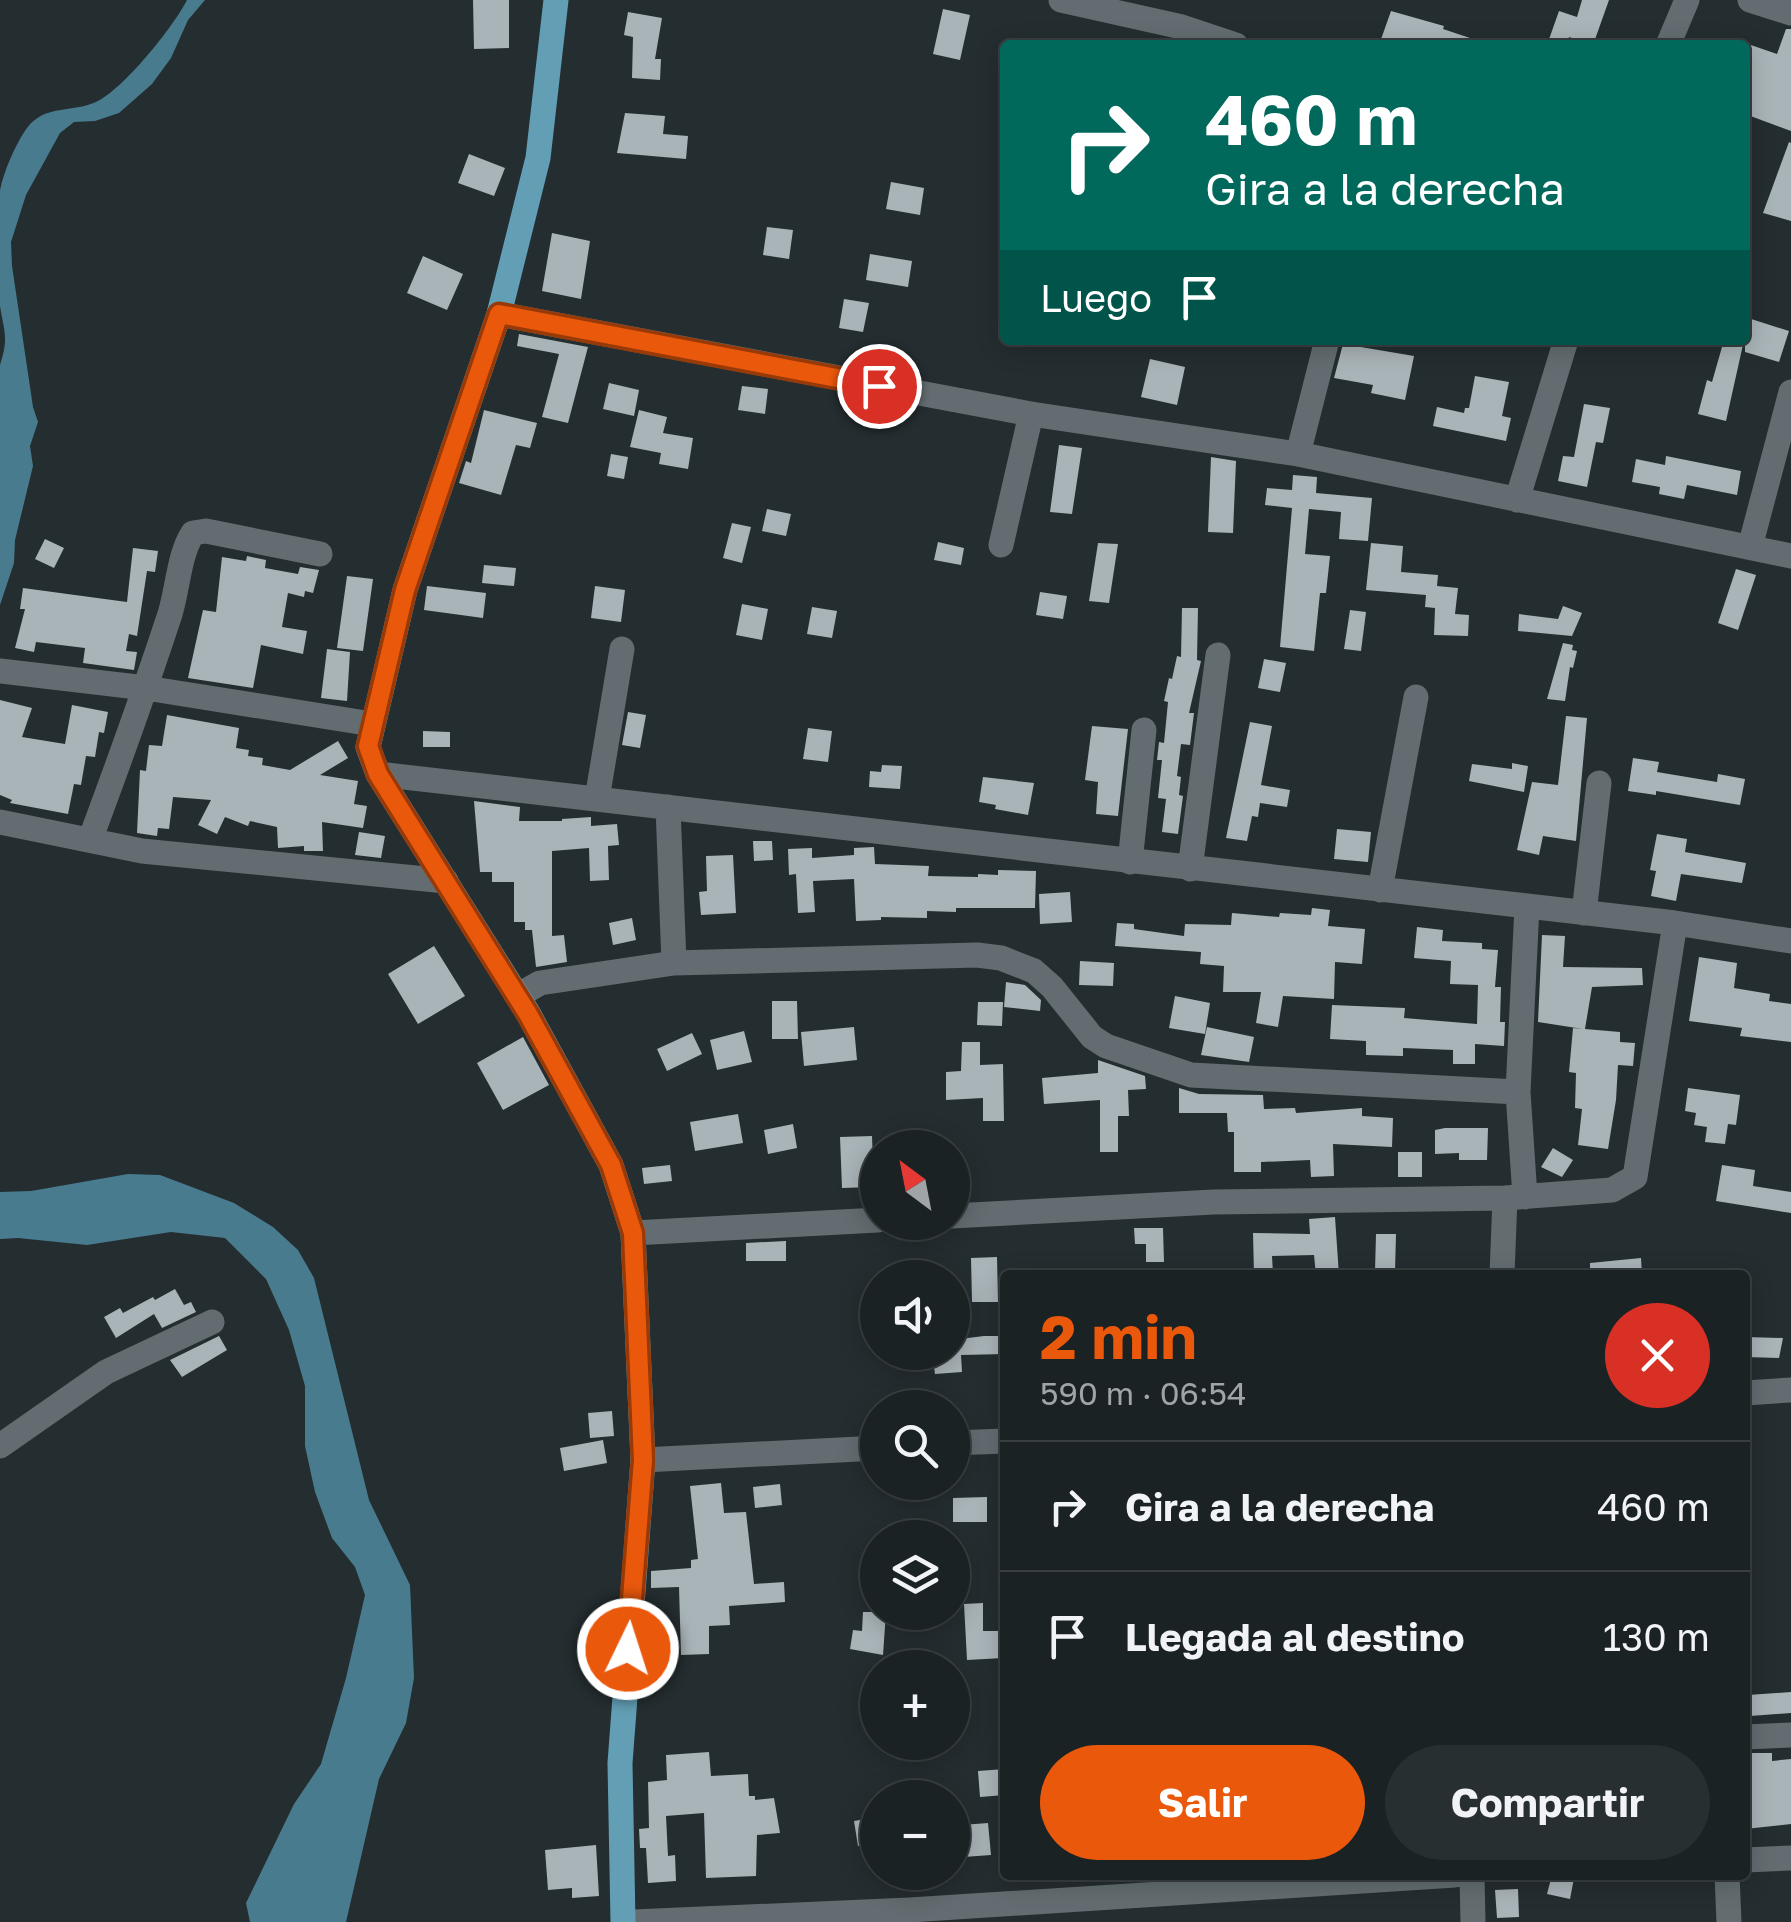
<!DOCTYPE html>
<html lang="es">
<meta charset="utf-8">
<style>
:root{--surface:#1b2224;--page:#282f31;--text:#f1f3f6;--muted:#a0a4a6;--line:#393f41;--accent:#ea580c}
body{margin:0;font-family:"Golos Text",sans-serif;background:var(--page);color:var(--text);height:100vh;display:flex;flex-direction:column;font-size:38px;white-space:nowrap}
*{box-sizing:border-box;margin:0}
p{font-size:32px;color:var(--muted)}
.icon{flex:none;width:55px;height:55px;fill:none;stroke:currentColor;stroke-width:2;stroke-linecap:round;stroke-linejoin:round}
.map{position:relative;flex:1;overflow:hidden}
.drawer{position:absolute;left:1000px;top:1270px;width:750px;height:610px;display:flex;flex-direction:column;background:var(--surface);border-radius:10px;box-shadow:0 5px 25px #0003,0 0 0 2px var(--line)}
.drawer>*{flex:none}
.hud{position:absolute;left:1000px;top:40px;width:750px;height:305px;border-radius:10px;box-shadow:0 5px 25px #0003,0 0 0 2px var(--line);background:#00695c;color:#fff;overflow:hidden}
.needle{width:65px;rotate:328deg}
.buttons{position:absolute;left:860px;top:1130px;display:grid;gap:20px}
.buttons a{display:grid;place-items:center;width:110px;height:110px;border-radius:50%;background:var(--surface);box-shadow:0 5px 25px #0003,0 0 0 2px var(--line);font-size:50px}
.pin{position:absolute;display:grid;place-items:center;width:85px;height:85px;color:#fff;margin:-42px;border:5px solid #fff;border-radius:50%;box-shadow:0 2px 10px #0007}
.me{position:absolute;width:110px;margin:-55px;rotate:4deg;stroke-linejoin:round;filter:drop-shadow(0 0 8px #0008)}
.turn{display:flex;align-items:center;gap:35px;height:210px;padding:0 40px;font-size:45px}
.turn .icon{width:130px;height:130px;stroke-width:2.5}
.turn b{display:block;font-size:70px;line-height:85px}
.then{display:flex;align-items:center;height:95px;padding:0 40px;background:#0003;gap:20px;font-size:38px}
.round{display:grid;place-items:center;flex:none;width:105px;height:105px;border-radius:52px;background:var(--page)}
.summary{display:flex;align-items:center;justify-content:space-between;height:170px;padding:0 40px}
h1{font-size:60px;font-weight:700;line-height:75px;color:var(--accent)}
.cta{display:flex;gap:20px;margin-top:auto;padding:20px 40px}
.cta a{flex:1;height:115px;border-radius:60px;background:var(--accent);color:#fff;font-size:40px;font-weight:700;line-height:115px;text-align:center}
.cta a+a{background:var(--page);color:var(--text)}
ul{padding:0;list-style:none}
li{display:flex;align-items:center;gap:30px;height:130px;padding:0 40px;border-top:2px solid var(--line)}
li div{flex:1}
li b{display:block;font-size:38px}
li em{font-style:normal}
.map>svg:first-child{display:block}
.water{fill:#497b8e}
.building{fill:#a9b4b8}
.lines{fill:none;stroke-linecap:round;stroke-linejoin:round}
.minor{stroke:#636d71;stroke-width:25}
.major{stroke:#629fb5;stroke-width:25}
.route-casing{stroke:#983908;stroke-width:25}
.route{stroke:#ea580c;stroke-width:18}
</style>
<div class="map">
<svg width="1791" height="1922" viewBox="0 0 1791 1922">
<rect width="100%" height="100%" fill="#242d30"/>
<path class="water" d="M187 0H205L188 20 171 58 152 84 119 113 95 121 74 122 60 133 26 195 11 242 12 266 33 407 38 422 30 446 33 466 15 540 14 563 0 605V365C9 337 4 332 0 306 0 286 0 211 0 191 3 173 16 143 27 128 45 104 72 113 96 102 123 90 174 26 187 0Z
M128 1174 160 1175 234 1203 273 1227 298 1250 314 1278 369 1500 410 1585 414 1678 406 1723 379 1779 346 1922H250L246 1903 294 1804 321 1764 346 1678 365 1595 355 1567 332 1538 315 1492 305 1446V1386L289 1330 266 1279 225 1238 171 1232 87 1245 18 1238 0 1239V1192L31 1191Z"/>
<path class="building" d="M473 0H509V48L474 49Z
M1582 0H1609L1593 45 1569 37 1566 45H1547L1559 11 1577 17Z
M943 9 970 15 960 60 933 54Z
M1391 11 1444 26 1443 29 1482 42 1481 45H1379Z
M628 12 662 18 655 59H661L660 80 632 78 633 37 624 35Z
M1786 29H1791V131L1745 114V43L1777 54Z
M625 113 665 116 663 134 688 136 686 159 617 153Z
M1789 142 1791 143V221L1763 213Z
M469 154 505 168 494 196 458 183Z
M891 182 924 188 920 215 886 209Z
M767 227 793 230 789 259 763 255Z
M552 233 590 241 581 299 542 291Z
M870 254 912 261 908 287 866 280Z
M423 256 463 274 447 310 407 293Z
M844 299 869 303 863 332 839 328Z
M1745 317 1789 331 1779 362 1745 352Z
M519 334 588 347 568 423 542 417 559 354 517 346Z
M1724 340H1744L1726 421 1698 414 1707 380 1712 382Z
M1343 344 1414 356 1405 400 1371 393 1373 385 1334 378Z
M1150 359 1185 367 1177 405 1141 397Z
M1475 376 1509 382 1502 416 1511 418 1506 441 1433 426 1437 407 1464 413 1465 408H1469Z
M609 383 639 390 634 416 603 409Z
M742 386 768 389 765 414 738 410Z
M1584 404 1610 408 1603 443 1596 442 1587 487 1558 481 1563 456 1574 457Z
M484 410 537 423 530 448 516 445 501 495 459 483 466 461 471 463Z
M639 410 667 417 663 433 693 438 688 469 659 464 661 453 630 447Z
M1059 445 1082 448 1072 514 1050 512Z
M611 454 628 457 624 479 607 476Z
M1666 456 1741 471 1737 495 1687 485 1684 499 1659 494 1660 487 1632 482 1636 459 1665 465Z
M1211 457 1236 461 1233 533 1208 532Z
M1293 475 1317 477 1316 493 1372 498 1368 541 1339 539 1341 512 1309 509 1305 554 1330 556 1326 593H1320L1314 651 1280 647 1292 508 1265 505 1267 488 1292 490Z
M767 509 791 514 786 536 762 531Z
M732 523 751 527 742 563 723 558Z
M45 539 64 548 54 568 35 559Z
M938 542 964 548 961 565 934 560Z
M1098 543 1118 544 1109 603 1089 601Z
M1371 543 1403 546 1401 572 1438 575 1437 586 1458 588 1455 614 1469 615 1468 636 1434 635 1435 608 1425 607 1426 595 1366 590Z
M133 548 158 551 155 572 147 571 137 636 129 634 126 651 137 652 134 670 83 663 85 648 36 642 34 652 15 648 25 609H20L23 588 127 602Z
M247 556 266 560 265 568 298 574 300 567 319 570 313 593 305 591 304 597 288 593 282 627 307 631 303 654 261 645 253 688 188 678 203 610 216 612 222 557 246 561Z
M484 565 516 568 514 586 482 583Z
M1736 569 1756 575 1738 630 1718 623Z
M347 576 373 579 363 651 337 648Z
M427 586 486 593 483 618 424 610Z
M595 586 625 590 621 622 591 618Z
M1040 592 1067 596 1063 619 1036 615Z
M742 604 768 609 762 640 736 635Z
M1563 606 1582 613 1572 636 1518 631 1519 614 1558 619Z
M812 607 837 611 832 638 807 634Z
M1182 608H1198L1197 660 1201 661 1189 713H1194L1190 745 1181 744 1177 776 1181 777 1179 795 1183 796 1178 834 1162 832 1166 799 1158 798 1162 760H1157L1159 742 1164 743 1168 702 1164 701 1169 678 1172 679 1177 656 1181 657Z
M1350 610 1366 612 1361 651 1344 649Z
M1563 643 1573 645 1572 650 1577 651 1573 668 1570 667 1565 701 1547 699Z
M327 649 350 652 347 701 321 698Z
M1264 659 1286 663 1280 692 1258 688Z
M0 700 32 708 22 737 65 744 72 705 108 712 104 733 99 732 95 757 86 756 81 785 74 784 68 814 10 803 12 800 0 795Z
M628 712 646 715 640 748 622 745Z
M167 715 239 728 236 748 249 750 248 756 263 758 262 765 290 770 338 741 348 758 320 775 358 781 354 804 367 806 363 828 322 822 323 851H304V846L278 848 277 827 250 821 248 826 225 817 217 834 198 825 211 800 173 797 169 829 158 828 157 836 137 833 140 770 146 771 149 745 162 746Z
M1566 716 1587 718 1576 841 1543 836 1539 855 1517 850 1532 782 1558 785Z
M1250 722 1272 726 1261 785 1290 790 1287 807 1260 803 1258 817 1252 816 1247 841 1226 838Z
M1092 726 1128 729 1118 816 1096 814 1098 782 1085 780Z
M808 728 832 731 828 762 803 759Z
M423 731 450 732V747H423Z
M1633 758 1659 762 1657 772 1717 782 1718 774 1745 779 1740 805 1656 791V795L1628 791Z
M1512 763 1528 766 1524 792 1469 781 1472 764 1512 769Z
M882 765 902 766 900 789 869 787 870 771 881 772Z
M983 777 1034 783 1028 815 995 809 996 805 979 802Z
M474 801 520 807 519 821H562V819L591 817V826L617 824 619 845 608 846 609 880 590 881 589 848 552 851V936L564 935 567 962 536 967 532 930H525V922H514V882H492V872H480Z
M1337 829 1371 832 1368 862 1334 859Z
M359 832 385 836 381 858 355 855Z
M1657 834 1687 839 1685 852 1746 863 1742 883 1681 874 1676 901 1651 896 1656 871 1650 870Z
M753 841H772L773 860 754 861Z
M874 847 875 864 929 866 928 876 978 877V874L998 875V870L1036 871 1035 908H956V912L927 911V918L881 917V920L856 921 854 879 813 881 815 912 798 913 796 874 789 875 788 849 812 848V858L854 855V848Z
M733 855 736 913 701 915 699 892 707 891 706 856Z
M1070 892 1072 922 1040 924 1039 894Z
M1312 908 1330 910 1328 926 1365 929 1362 964 1335 962 1334 999 1283 996 1278 1027 1256 1023 1261 992H1223L1224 966 1200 964 1201 952 1115 946 1117 923 1134 924V929L1184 936 1185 924 1231 925 1232 913 1279 917 1280 913 1311 915Z
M632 918 636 940 613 945 609 923Z
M1417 927 1443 930 1442 941 1482 943V949L1498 950 1495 987H1501L1500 1022H1505L1504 1046 1475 1044V1064H1453V1050L1403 1048V1056L1366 1055V1041L1330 1039 1332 1005 1405 1008 1404 1018 1477 1024 1478 985 1450 984 1451 961 1414 958Z
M1542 935 1565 936 1563 967 1642 968 1643 985 1592 987 1585 1029 1620 1032V1042L1635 1043 1633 1066 1618 1065 1616 1100 1608 1149 1578 1145 1582 1109 1575 1108 1576 1073 1569 1072 1573 1028 1583 1029 1538 1022Z
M434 946 465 996 418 1024 388 974Z
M1699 957 1737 963 1734 988 1770 994 1769 1001 1791 1004V1042L1740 1036 1742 1028 1689 1021Z
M1080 961 1114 963 1113 986 1079 985Z
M1006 982 1025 985 1041 1000 1040 1011 1004 1007Z
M1175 996 1210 1003 1205 1034 1169 1028Z
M772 1001H797L798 1039H772Z
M978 1002H1003L1002 1026 977 1025Z
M854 1027 857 1060 804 1066 801 1032Z
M1207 1027 1254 1037 1249 1062 1201 1055Z
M744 1031 752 1062 717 1070 710 1040Z
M692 1033 702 1054 667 1071 657 1049Z
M523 1037 549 1085 503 1110 477 1063Z
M962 1042H980V1065L1003 1064 1004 1121H983V1098L946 1100V1072L961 1071Z
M1098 1060 1145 1076 1146 1089 1128 1090 1129 1116H1118V1152H1100V1100L1044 1104 1042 1078 1098 1073Z
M1179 1088 1199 1094 1263 1095 1264 1109 1295 1108 1296 1113 1362 1108V1116L1393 1118 1392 1147 1333 1144 1334 1176 1311 1177 1310 1160 1261 1162V1172H1234V1132H1228L1227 1113H1179Z
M1688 1088 1740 1095 1736 1125 1728 1124 1725 1144 1705 1142 1707 1127 1694 1125 1696 1113 1685 1111Z
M738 1114 743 1143 695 1151 690 1122Z
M793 1124 797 1148 768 1154 764 1130Z
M1445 1128H1488L1487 1160H1459V1153L1435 1154V1130Z
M872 1136 874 1187 842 1188 840 1137Z
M1553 1148 1573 1160 1562 1177 1541 1167Z
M1398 1152H1422V1177H1398Z
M670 1165 672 1181 644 1184 642 1168Z
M1722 1165 1755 1170 1753 1186 1791 1192V1213L1716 1201Z
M1335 1217 1339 1275H1316L1314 1255 1272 1256 1273 1274H1254L1253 1233 1310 1234 1309 1219Z
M1134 1228H1163L1164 1262H1146V1244H1135Z
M1376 1234H1396L1395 1272 1375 1271Z
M786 1241V1261H746V1243Z
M997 1257 998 1302H972L971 1258Z
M1641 1258 1642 1275H1590V1263Z
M175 1289 184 1305 191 1302 196 1312 162 1328 154 1314 116 1338 104 1317 120 1308 123 1313 153 1297 155 1300Z
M219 1336 227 1350 182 1377 170 1360Z
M984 1336H1005V1354L961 1355 962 1372 935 1374 932 1352H952V1340Z
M1745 1337 1783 1338 1779 1358 1745 1357Z
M612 1411 614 1436 590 1438 588 1413Z
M603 1440 607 1463 564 1471 560 1448Z
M721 1483 724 1513 746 1512 754 1584 784 1582 785 1602 729 1606 730 1625 709 1626V1654L681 1655 679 1587 651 1588V1571L691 1568V1560L698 1559 690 1486Z
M780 1484 782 1505 755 1508 753 1487Z
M987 1497V1522H953V1498Z
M983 1603V1631H1003V1658L967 1660 964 1604Z
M863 1612H886L883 1655 850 1649 853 1630 862 1631Z
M1791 1692V1713L1750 1716 1748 1695Z
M709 1752 711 1776 748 1774 749 1796H755V1800L774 1798 780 1833 757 1835 756 1876 706 1878 704 1813 666 1816 668 1856 675 1855 676 1881 648 1883 646 1848H640L639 1829 649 1828 648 1782 667 1780 666 1755Z
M1749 1753H1772V1761L1791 1759V1824L1745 1829V1804L1750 1803Z
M1005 1769V1795L980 1797 978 1771Z
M878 1817V1843L858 1846 854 1821Z
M988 1823 991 1855 964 1857 962 1825Z
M596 1845 599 1896 572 1898V1888L548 1890 545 1850Z
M1552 1875 1574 1878 1570 1899 1547 1894Z
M1518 1889 1519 1917 1497 1918 1495 1890Z"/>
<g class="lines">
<path class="minor" d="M1061 0 1182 27 1236 45
M1750 0 1791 13
M1668 45 1687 0
M499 314 1031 414 1298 454 1791 556
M1298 454 1327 340
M1517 500 1566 340
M1001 545 1031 414
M1750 547 1791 392
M0 671 146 688 372 724
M378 774 1675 923 1791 941
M597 799 622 649
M668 807 674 963
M0 822 142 851 446 881
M90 840C118 765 145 690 170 614 178 588 179 554 193 533L206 531 320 554
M1130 862 1144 730
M1190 869 1218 655
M1380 890 1416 697
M1584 913 1599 783
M517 996 540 983 674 963 977 955 1001 958 1034 971 1052 987 1092 1037 1106 1046 1191 1075 1518 1092
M1525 1197 1518 1092 1527 906
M952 1216 1214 1202 1505 1198 1612 1190 1635 1177 1675 923
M633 1233 878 1220
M1502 1275 1505 1198
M1745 1393 1791 1390
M952 1443 1005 1441
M0 1446 106 1372 212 1322
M643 1460 878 1448
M1745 1737 1791 1735
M1745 1860 1791 1858
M1472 1875 1473 1922
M1727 1875 1729 1922
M633 1922 910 1910 1455 1875"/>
<path class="major" d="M556 0 538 158 499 314 405 590 368 747 378 774 528 1013 611 1165 633 1233 643 1460 620 1763 623 1922"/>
</g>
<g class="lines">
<defs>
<path id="route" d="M628 1649 643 1460 633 1233 611 1165 528 1014 378 774 368 746 405 590 499 314 879 386"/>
</defs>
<use href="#route" class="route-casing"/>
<use href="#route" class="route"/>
</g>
</svg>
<div class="buttons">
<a><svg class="needle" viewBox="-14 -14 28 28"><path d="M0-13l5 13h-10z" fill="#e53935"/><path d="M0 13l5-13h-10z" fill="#a0a4a6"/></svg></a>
<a><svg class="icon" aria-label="sound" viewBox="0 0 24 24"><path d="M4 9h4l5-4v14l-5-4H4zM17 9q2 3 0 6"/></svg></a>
<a><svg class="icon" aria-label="search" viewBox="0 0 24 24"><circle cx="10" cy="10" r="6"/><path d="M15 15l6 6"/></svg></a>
<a><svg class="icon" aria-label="layers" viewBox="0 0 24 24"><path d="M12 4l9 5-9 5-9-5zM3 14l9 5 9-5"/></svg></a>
<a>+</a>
<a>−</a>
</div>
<div class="pin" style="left:879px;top:386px;background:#d93025"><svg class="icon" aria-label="arrive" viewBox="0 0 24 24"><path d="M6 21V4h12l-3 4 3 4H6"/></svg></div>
<svg class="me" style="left:628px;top:1649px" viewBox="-20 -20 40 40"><circle r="17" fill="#ea580c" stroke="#fff" stroke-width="3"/><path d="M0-11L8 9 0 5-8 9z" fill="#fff"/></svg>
<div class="hud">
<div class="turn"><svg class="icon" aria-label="right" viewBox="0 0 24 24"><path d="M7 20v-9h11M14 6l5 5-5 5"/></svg><div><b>460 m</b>Gira a la derecha</div></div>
<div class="then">Luego<svg class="icon" aria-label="arrive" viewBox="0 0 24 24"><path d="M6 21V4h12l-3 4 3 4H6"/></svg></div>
</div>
<section class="drawer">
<div class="summary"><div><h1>2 min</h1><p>590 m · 06:54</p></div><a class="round" style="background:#d93025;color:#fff"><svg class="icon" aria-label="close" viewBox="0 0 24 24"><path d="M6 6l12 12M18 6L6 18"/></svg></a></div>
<ul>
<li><svg class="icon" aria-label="right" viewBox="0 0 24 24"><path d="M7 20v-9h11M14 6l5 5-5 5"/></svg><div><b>Gira a la derecha</b></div><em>460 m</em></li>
<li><svg class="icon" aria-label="arrive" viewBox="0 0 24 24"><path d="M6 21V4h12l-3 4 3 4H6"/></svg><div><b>Llegada al destino</b></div><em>130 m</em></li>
</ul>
<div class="cta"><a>Salir</a><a>Compartir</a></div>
</section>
</div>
